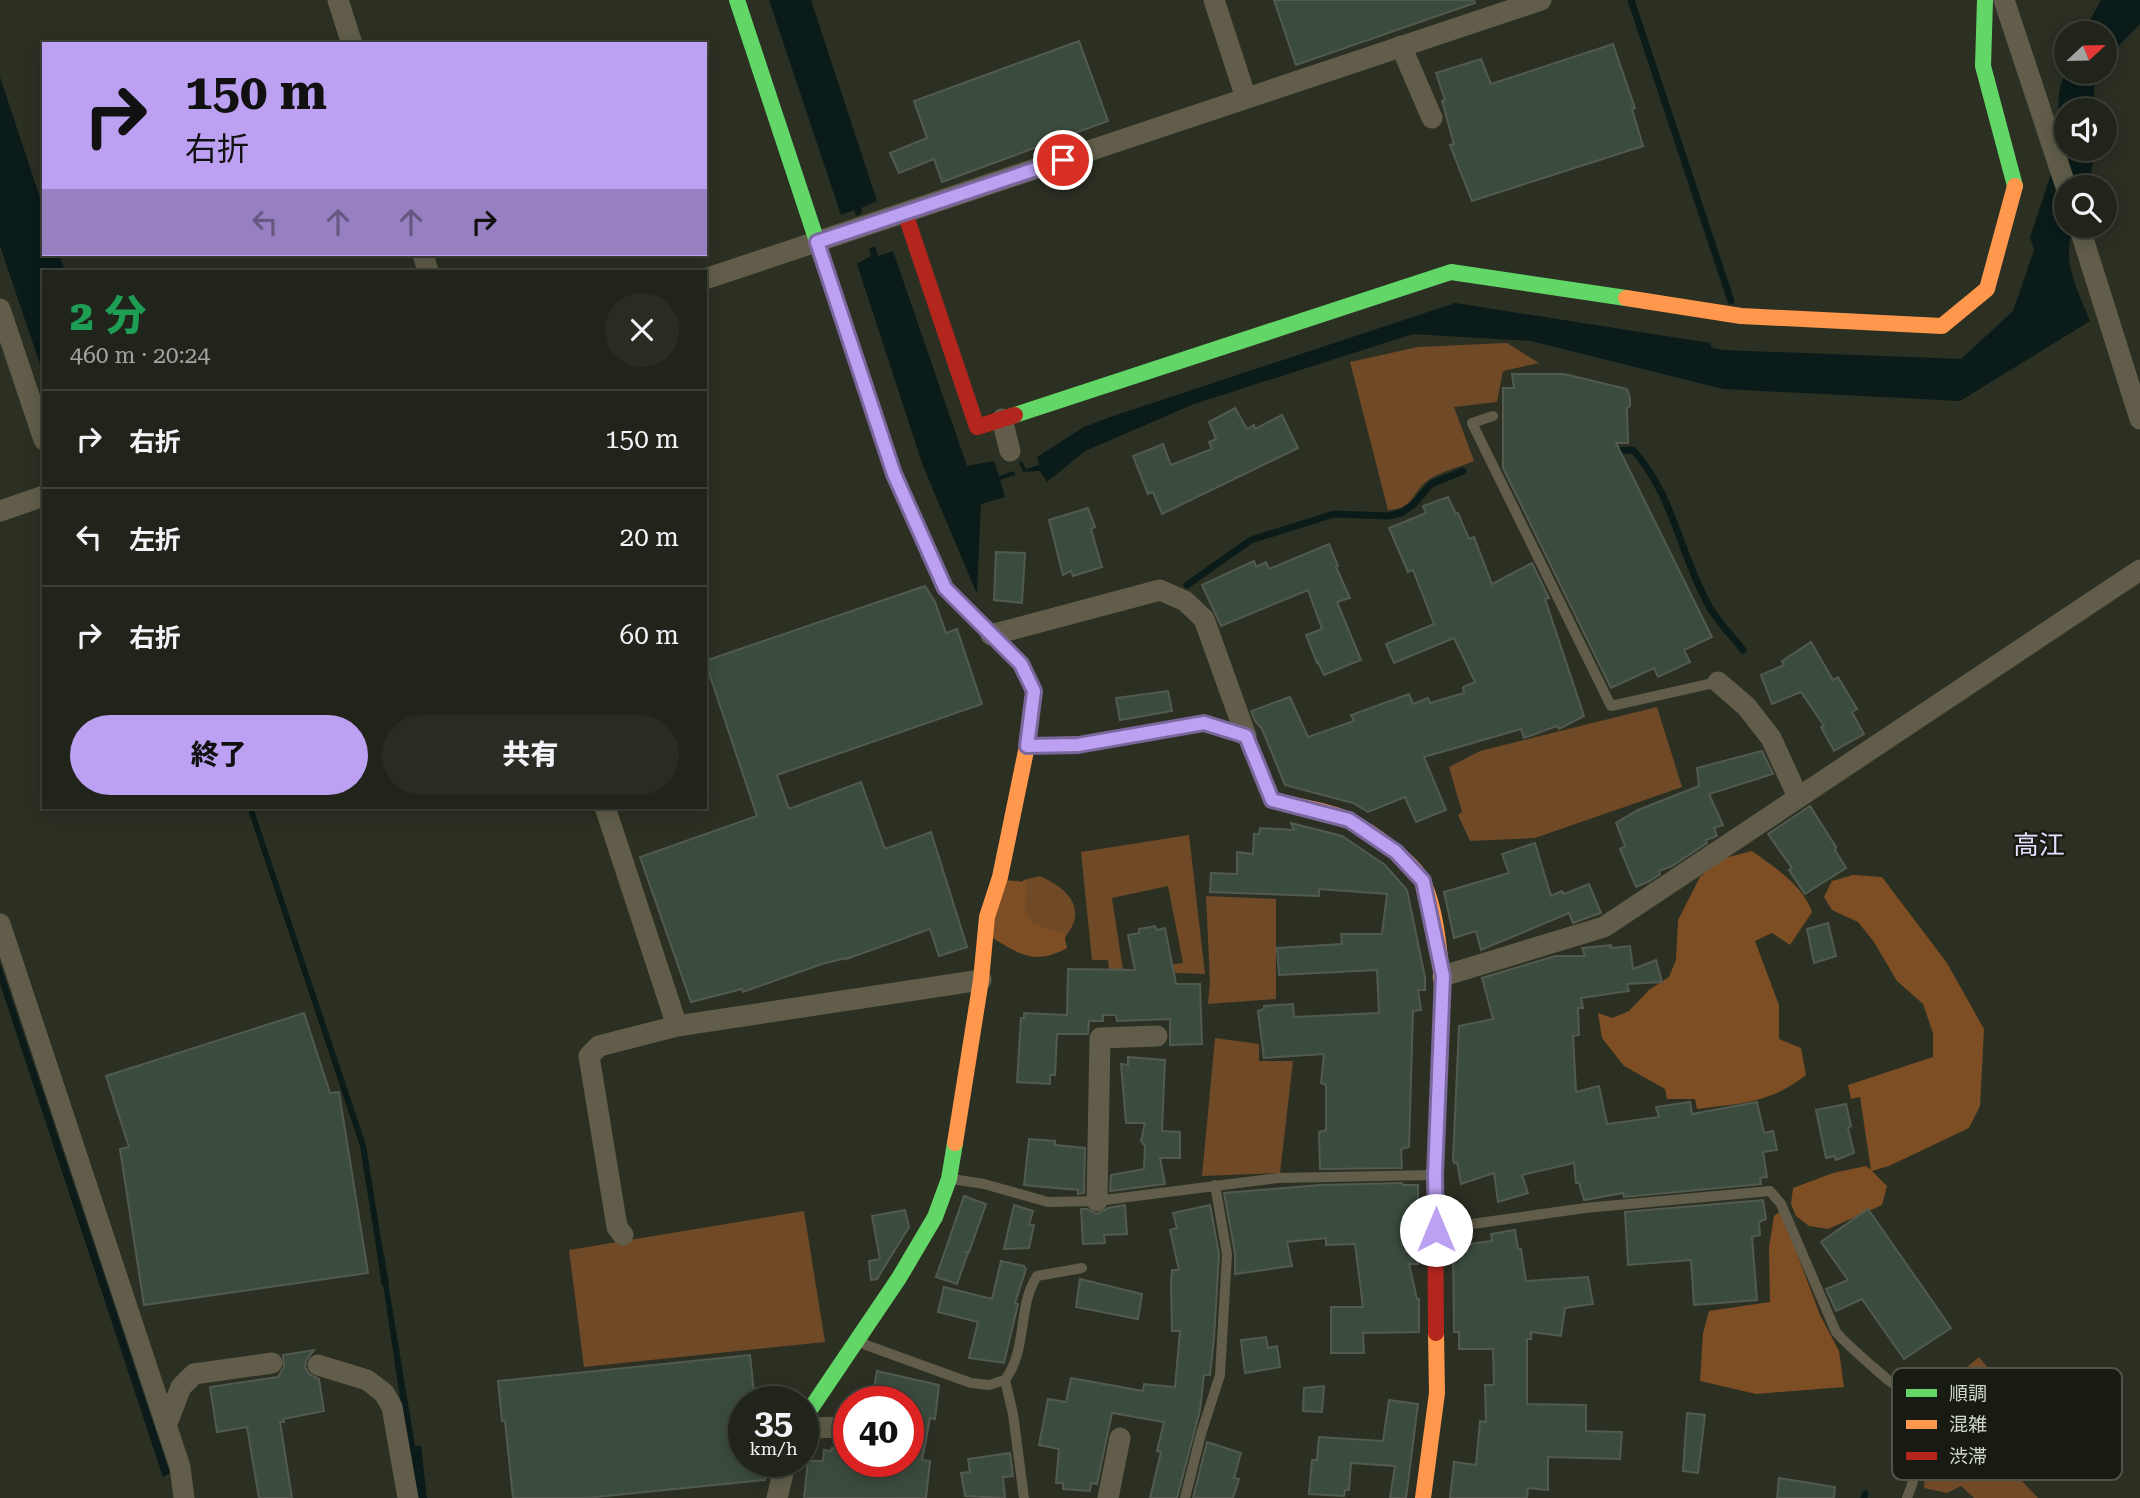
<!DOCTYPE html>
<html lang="ja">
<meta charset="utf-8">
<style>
:root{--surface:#21241a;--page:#292c23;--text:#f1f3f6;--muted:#a2a4a2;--line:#3e4139;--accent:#bca0f2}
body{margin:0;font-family:"Roboto Serif","Noto Sans JP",serif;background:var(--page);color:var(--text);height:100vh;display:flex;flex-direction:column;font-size:26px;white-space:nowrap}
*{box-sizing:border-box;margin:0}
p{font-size:23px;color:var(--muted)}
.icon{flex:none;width:38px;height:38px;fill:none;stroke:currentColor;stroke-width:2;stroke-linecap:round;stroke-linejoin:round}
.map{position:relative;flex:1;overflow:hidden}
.drawer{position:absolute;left:42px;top:270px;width:665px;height:539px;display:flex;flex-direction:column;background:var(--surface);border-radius:0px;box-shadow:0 4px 18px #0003,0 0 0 2px var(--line)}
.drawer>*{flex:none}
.top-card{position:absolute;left:42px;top:42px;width:665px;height:214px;border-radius:0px;box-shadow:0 4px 18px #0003,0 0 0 2px var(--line);background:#bca0f2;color:#111;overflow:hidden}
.needle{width:46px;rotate:68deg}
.controls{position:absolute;left:2054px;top:21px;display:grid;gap:14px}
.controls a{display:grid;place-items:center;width:63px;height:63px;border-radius:50%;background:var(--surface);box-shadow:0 4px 18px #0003,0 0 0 2px var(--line);font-size:35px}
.speed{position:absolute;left:728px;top:1386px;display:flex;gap:14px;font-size:35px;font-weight:700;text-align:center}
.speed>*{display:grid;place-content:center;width:91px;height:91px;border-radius:50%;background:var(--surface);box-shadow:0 4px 18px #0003,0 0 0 2px var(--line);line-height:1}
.speed small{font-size:18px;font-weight:400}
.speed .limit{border:10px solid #d22;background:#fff;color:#111}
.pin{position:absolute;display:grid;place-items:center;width:60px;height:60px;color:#fff;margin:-30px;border:4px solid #fff;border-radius:50%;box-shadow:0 2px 7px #0007}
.me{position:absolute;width:77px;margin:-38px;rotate:0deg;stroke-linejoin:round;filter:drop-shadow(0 0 5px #0008)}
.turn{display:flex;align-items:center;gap:24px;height:147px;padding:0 28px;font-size:32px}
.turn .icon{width:91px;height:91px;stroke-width:2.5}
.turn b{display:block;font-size:49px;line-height:60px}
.lanes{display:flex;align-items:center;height:66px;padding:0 28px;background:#0003;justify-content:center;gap:35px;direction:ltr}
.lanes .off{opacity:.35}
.round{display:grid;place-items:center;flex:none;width:74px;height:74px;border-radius:37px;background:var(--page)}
.overview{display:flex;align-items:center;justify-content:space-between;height:119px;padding:0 28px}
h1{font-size:42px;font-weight:800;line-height:52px;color:#1e9e55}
.action{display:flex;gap:14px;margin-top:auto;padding:14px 28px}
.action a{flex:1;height:80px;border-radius:42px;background:var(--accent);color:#111;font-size:28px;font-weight:800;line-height:80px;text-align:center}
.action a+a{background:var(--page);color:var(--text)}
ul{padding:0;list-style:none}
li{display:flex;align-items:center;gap:21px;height:98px;padding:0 28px;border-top:2px solid var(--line)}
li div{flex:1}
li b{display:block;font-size:26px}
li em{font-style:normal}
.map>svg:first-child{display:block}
.green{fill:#704927}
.forest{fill:#7d4d23}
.water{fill:#0a1b19}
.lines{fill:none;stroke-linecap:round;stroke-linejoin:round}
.stream{stroke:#0a1b19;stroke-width:7}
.building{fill:#3b4c3e;stroke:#525a50;stroke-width:2}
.lane{stroke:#615d4a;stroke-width:10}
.street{stroke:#615d4a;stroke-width:21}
.fast{stroke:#63d668;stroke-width:16}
.slow{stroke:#ff974d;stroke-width:16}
.jam{stroke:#b3261e;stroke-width:16}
.route-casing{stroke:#7a689d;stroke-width:18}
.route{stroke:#bca0f2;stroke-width:12}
.labels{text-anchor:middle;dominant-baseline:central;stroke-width:5;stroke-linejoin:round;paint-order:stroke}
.quarter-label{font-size:26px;fill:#e3e0fd;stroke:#171b11}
.key{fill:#171b11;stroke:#4f5348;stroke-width:2}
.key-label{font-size:19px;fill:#d2d7c9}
</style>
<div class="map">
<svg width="2140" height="1498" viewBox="0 0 2140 1498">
<rect width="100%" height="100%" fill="#2c3023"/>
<path class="green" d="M1507 343 1539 363 1503 371 1497 402 1454 407 1474 461C1460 467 1438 472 1427 481 1411 494 1413 509 1388 510L1350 362 1418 347Z
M1657 707 1682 787 1535 838 1470 841 1458 815 1462 812 1449 767 1480 751Z
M1189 835 1205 974 1126 971 1183 963 1168 886 1112 898 1123 970H1109L1108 960H1092L1081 852Z
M1040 876C1057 884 1081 898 1074 922 1072 928 1066 936 1062 942L1028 927 1020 910 1023 880Z
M1206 896 1276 899V999L1208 1004 1210 981Z
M1215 1038 1259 1044V1061H1293L1280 1173 1202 1176Z
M804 1211 825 1342 584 1367 569 1250Z
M1979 1357 1989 1369 1967 1416 1980 1437 2038 1498H1974L1961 1486 1947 1493 1924 1488 1932 1397Z"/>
<path class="forest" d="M1752 851C1774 867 1803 885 1812 912L1790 945 1772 933 1755 941 1779 1005V1039L1801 1048 1806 1075C1769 1104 1742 1103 1697 1109L1695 1099H1667L1665 1089 1624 1066 1602 1038 1598 1013 1612 1018 1629 1011 1649 990 1669 977 1676 960 1678 920 1700 877 1721 859Z
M1853 875 1882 877 1947 963 1984 1029 1980 1106 1969 1128 1889 1166 1872 1171 1887 1186 1882 1205 1828 1229 1809 1226 1796 1216 1791 1204 1793 1188 1833 1173 1866 1166 1871 1170 1860 1097 1851 1099 1848 1085 1933 1057V1033L1923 1004 1897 981 1874 942 1858 922 1832 910 1824 897 1832 881Z
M1003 880 1027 882 1025 913 1032 923 1064 934 1067 948C1035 966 1019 954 991 937Z
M1781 1211 1820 1315 1839 1351 1844 1387 1756 1394 1700 1381 1703 1333 1709 1311 1770 1302 1769 1248 1774 1216Z"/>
<path class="water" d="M769 0H811L877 201 861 208 862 213 856 216 854 210 841 215Z
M2101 0H2140V24L2105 60V33H2083Z
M2067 70 2098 72 2094 88 2095 110H2067V149H2095L2089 187H2067V226H2075C2059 258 2078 290 2090 321L1960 401 1723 389 1531 341 1413 334 1194 404 1085 451 1047 482 1040 471 1023 472 1019 462 1022 461 1026 469 1039 465 1037 457 1084 427 1110 417 1455 303 1710 343 1712 348 1723 350 1961 359 2013 311 2034 250 2030 237 2063 138 2058 104 2060 86Z
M0 77 44 210V254H59L65 271H44V376L0 246Z
M875 246 878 256 893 251 967 466 994 461 999 476 1014 471 1015 475 1000 480 1005 497 981 504 977 594 923 466 857 264 871 256 869 249Z
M247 807H253L366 1145 385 1265H379L360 1146Z
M0 963 170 1473 163 1477 0 984Z
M387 1276 415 1446H421L427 1498H415L382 1277Z"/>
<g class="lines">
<path class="stream" d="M1631 0 1731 301
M1611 451 1633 450C1674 495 1680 556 1710 608 1719 623 1733 637 1743 650
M1187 585 1251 540 1334 514 1388 516 1401 513 1413 505 1431 484 1463 471
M381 1257 385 1283
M1864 1498 1865 1494"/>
</g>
<path class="building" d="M1274 0H1474L1475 3 1296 65Z
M1079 41 1108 121 942 182 934 159 899 173 890 153 927 138 914 101Z
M1613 44 1635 108 1632 109 1643 146 1472 201 1450 145 1454 144 1442 101 1445 100 1436 73 1481 59 1491 84Z
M1512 374H1564L1627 389 1630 398V406L1627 408 1628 443H1616L1712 637 1684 650 1690 662 1658 677 1654 668 1611 688 1503 468V388H1514Z
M1235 408 1247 429 1254 425 1255 429 1282 415 1298 448 1162 514 1153 492 1148 494 1133 456 1163 444 1171 465 1212 449 1209 442 1216 439 1209 422Z
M1448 497 1456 514 1458 513 1469 539 1474 537 1492 584 1532 563 1549 598 1545 599 1584 716 1559 729 1557 726 1524 738 1521 729 1424 757 1446 810 1416 822 1405 797 1368 812 1353 803 1285 785 1262 729 1255 721 1251 711 1290 697 1308 737 1354 721 1351 715 1409 694 1413 704 1428 698 1430 703 1464 693 1463 687 1475 682 1454 638 1394 663 1386 644 1434 624 1413 570 1408 572 1389 528 1426 513 1423 506Z
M1088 508 1095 527 1091 529 1102 567 1073 576 1071 571 1063 575 1049 520Z
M1329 544 1338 566 1336 567 1350 598 1337 602 1361 660 1324 675 1318 662 1317 663 1306 635 1322 629 1308 590 1221 626 1202 585 1254 561 1256 567 1266 562 1269 569Z
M996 552 1025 553 1022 603 994 600Z
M925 586 935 602 946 633 957 629 982 704 777 775 789 809 861 782 885 849 931 832 967 947 939 956 930 929 846 959V958L822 964 743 992 742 989 691 1002 640 857 757 816 705 661Z
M1811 642 1833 680 1838 677 1857 709 1852 712 1864 734 1834 751 1821 727 1824 726 1801 692 1772 704 1761 675 1784 665 1782 661Z
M1168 691 1172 711 1120 720 1116 698Z
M1762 751 1773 774 1709 794 1723 825 1714 828 1717 836 1706 840 1707 843 1672 866 1659 871 1660 874 1650 881 1636 887 1620 849 1625 846 1616 823 1638 810 1699 786 1697 768Z
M1810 806 1836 847 1835 850 1846 868 1805 894 1789 870 1792 868 1768 834Z
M1291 823 1342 836 1385 865 1407 890 1425 977V990H1418L1421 1010 1413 1011 1409 1147 1401 1149 1402 1168 1320 1169 1319 1132 1326 1130V1085L1321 1083 1324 1054 1264 1058 1258 1011 1264 1009V1006L1293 1004 1294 1017 1379 1013 1377 970 1279 975 1277 948 1342 944 1341 934H1382L1387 894 1319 889V896L1210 892 1211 873 1237 874V852L1253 854 1254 834H1259L1260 828 1294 830Z
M1535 843 1551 896 1562 891 1564 894 1589 884 1601 913 1573 923 1569 913 1481 950 1476 931 1454 938 1444 892 1509 873 1502 854Z
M1828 923 1836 956 1814 963 1807 929Z
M1155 926 1157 930 1165 928 1176 984H1200L1202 1044 1170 1045V1019L1117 1021 1116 1015H1103V1021H1089L1088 1034H1057L1055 1075H1050V1084L1017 1082 1021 1018H1024V1013L1067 1015 1068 969 1135 970 1128 935 1139 933V929Z
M1611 945V948L1630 946 1633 969 1656 960 1662 982 1627 984 1629 991 1581 998 1583 1008H1578L1579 1035 1573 1036 1576 1092 1599 1086 1607 1124 1659 1117 1656 1107 1690 1102 1692 1114 1757 1102 1764 1133 1773 1131 1777 1150 1763 1152 1767 1177 1760 1178 1761 1184 1624 1197 1623 1193 1584 1200 1579 1183H1576L1574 1163 1522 1175 1528 1193 1498 1202 1494 1173 1461 1184 1457 1162 1454 1163 1453 1160 1459 1026 1493 1019 1482 978 1555 956H1585L1582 948Z
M304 1013 330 1093 339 1092 368 1273 144 1305 120 1149 129 1147 106 1076Z
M1128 1057 1165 1060 1162 1131 1180 1132V1158H1160L1165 1184 1110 1191 1111 1175 1144 1169 1145 1146 1141 1141 1145 1123H1126L1121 1064 1128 1065Z
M1846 1104 1851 1126 1848 1128 1854 1153 1836 1160 1834 1156 1826 1158 1816 1110Z
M1029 1139 1055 1141V1145L1085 1148 1084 1193 1078 1194V1190L1024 1185Z
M1402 1183 1403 1185H1418V1264H1409L1417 1299H1419V1332L1363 1333 1364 1353H1331V1307H1363L1355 1244 1326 1245V1238L1287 1242 1292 1266 1235 1274V1253L1224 1193 1320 1185Z
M964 1196 986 1204 969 1252H964L968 1253 957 1284 936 1277Z
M1763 1200 1766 1219 1759 1222 1760 1235 1752 1237 1757 1300 1694 1305 1691 1260 1628 1265 1625 1212Z
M1014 1205 1033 1211 1029 1225H1034L1029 1248 1004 1249Z
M1125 1205 1127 1234 1104 1235 1105 1243 1083 1244 1081 1209H1087L1097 1214 1108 1208Z
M1210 1205 1219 1254 1214 1338 1210 1375H1204L1200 1410 1177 1498H1150L1161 1452 1157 1451 1164 1422 1112 1413 1097 1484 1091 1483 1090 1491 1063 1489V1483H1056L1059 1449 1039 1445 1048 1399 1066 1402 1071 1378 1143 1391 1144 1384 1175 1387 1180 1331H1172L1171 1282 1172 1270H1179L1170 1230 1177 1228 1173 1213Z
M1868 1209 1951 1328 1904 1359 1862 1299 1836 1311 1826 1289 1848 1280 1821 1242Z
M905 1210 909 1227 877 1279 871 1280 869 1261 880 1259 872 1216Z
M1515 1230 1518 1249H1521L1526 1281 1588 1277 1593 1304 1565 1308 1561 1336 1531 1332V1339H1527V1404L1586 1405V1431L1622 1432 1620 1459 1548 1457V1490L1528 1488 1527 1498H1450L1454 1462 1476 1465 1480 1421 1486 1422 1485 1385H1494L1493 1349H1459V1332H1454L1453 1246 1492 1241 1491 1234Z
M1001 1261 1024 1266 1026 1269 1015 1303 1018 1304 1004 1363 969 1358 978 1322 938 1312 944 1287 992 1299Z
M1080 1279 1142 1294 1138 1319 1076 1307Z
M1266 1337 1268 1348 1277 1346 1280 1367 1245 1373 1241 1340Z
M314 1350 306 1361 305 1367 309 1374 319 1379 324 1411 283 1419 284 1422H280L292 1498H259L247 1427 217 1432 210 1387 278 1377 284 1367 283 1355Z
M750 1355 755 1402H744V1461H764L765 1480 586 1498H513L505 1421H502L498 1381Z
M877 1371 939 1385 935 1419 930 1418 922 1460 930 1461 926 1498H804L808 1461H823L824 1450 831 1451 832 1448 849 1451V1461H908V1402L873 1394Z
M1324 1386 1322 1412 1303 1411 1304 1388Z
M1389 1400 1418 1404 1406 1498H1390L1395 1466 1351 1463 1349 1490H1345L1344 1496 1309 1494 1312 1460H1317L1319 1437 1383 1441Z
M1687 1413 1705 1415 1698 1473 1683 1471Z
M1207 1442 1241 1453 1234 1478 1239 1479 1233 1498H1193Z
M1010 1453 1013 1476 1003 1477 1005 1498 965 1496 961 1473 970 1472 968 1459Z
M1779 1478 1835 1487 1834 1498H1777Z"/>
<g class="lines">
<path class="lane" d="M1493 416 1472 423 1611 706 1718 682
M952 1179 984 1184 1048 1202 1097 1201 1278 1178 1432 1175
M1437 1229 1585 1208 1770 1191 1781 1204 1836 1332C1852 1350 1870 1364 1888 1380 1895 1385 1904 1391 1909 1398 1928 1423 1918 1472 1907 1498
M861 1340 866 1345 971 1383 989 1385 1005 1380 1013 1414 1024 1498
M1005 1380C1028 1349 1017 1307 1037 1276L1082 1268
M1185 1498 1201 1434 1220 1375 1227 1254 1215 1185"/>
<path class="street" d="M338 0 352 44
M1214 0 1246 98
M2004 0 2067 190
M1401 46 1432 118
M2079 226 2140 419
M423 254 428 271
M705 279 1541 0
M0 309 44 440
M1002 419 1010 451
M0 511 44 496
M991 635 1160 590 1185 601 1204 619 1246 736
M1718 682 1746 706 1771 738 1798 797
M605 807 677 1026
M0 924 180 1467 184 1498
M1443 976 1604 927 2140 570
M1097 1201 1100 1038 1157 1036
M623 1235 617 1227 589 1056 599 1046 677 1026 981 980
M318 1365 367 1380 384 1393 392 1407 408 1498
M166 1426 181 1387 194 1374 272 1363
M803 1428 849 1427
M777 1498 786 1461
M1108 1498 1120 1438"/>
<path class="fast" d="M737 0 894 474 945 588 984 627
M1985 0 1983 66 2015 186
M1015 415 1451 272 1626 298
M803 1420 899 1278 935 1217 949 1179 955 1143"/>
<path class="slow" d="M1626 298 1741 316 1942 326 1987 289 2015 186
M1027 746 1078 745 1204 723 1246 736 1272 800C1294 806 1331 811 1350 821 1370 831 1414 862 1423 882 1438 913 1443 976 1442 1010
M955 1143 981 980 987 917 1000 877 1027 746 1034 691 1021 664 984 627
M1423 1498 1437 1393 1436 1333"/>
<path class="jam" d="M905 213 977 427 1015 415
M1436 1333 1435 1175 1442 1010"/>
</g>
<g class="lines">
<defs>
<path id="route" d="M1063 160 817 242 894 474 945 588 1021 664 1034 691 1027 746 1078 745 1204 723 1246 736 1272 800 1349 820 1396 852 1423 881 1443 976 1435 1175 1436 1230"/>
</defs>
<use href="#route" class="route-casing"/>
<use href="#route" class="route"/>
</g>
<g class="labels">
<g class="quarter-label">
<text x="2039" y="845">高江</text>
</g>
</g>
<rect x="1892" y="1368" width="230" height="112" rx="10" class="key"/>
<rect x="1906" y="1389" width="31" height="8" fill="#63d668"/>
<rect x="1906" y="1420" width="31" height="9" fill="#ff974d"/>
<rect x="1906" y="1452" width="31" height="8" fill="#b3261e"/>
<g class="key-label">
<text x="1949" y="1400">順調</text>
<text x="1949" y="1431">混雑</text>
<text x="1949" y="1463">渋滞</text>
</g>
</svg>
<div class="controls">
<a><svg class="needle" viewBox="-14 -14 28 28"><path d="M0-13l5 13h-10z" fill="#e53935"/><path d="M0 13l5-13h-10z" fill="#a2a4a2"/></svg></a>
<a><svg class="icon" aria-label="sound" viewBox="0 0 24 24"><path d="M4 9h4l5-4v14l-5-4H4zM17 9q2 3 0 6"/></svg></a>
<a><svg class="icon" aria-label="search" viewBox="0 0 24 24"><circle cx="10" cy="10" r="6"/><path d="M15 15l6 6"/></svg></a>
</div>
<div class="speed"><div>35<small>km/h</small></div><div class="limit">40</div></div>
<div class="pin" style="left:1063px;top:160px;background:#d93025"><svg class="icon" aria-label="arrive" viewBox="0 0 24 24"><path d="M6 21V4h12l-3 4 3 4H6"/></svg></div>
<svg class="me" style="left:1436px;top:1230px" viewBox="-20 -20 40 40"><circle r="19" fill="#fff"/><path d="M0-13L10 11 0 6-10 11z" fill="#bca0f2"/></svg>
<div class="top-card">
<div class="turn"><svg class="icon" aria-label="right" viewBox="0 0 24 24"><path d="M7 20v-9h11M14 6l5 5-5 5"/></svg><div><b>150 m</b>右折</div></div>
<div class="lanes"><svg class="icon off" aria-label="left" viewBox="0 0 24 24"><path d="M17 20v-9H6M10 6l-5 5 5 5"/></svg><svg class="icon off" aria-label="ahead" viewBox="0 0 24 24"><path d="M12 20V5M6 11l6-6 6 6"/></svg><svg class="icon off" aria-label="ahead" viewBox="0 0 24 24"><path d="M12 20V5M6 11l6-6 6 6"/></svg><svg class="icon" aria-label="right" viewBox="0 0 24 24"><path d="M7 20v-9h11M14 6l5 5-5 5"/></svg></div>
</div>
<section class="drawer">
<div class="overview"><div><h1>2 分</h1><p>460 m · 20:24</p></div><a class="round"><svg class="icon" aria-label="close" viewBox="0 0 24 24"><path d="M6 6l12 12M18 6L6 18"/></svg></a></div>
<ul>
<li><svg class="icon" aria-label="right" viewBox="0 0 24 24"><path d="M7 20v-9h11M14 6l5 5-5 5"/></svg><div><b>右折</b></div><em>150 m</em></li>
<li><svg class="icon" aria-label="left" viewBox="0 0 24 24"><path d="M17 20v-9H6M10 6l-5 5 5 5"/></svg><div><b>左折</b></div><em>20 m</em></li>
<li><svg class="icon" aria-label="right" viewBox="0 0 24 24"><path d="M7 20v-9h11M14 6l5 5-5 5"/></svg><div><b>右折</b></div><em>60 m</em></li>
</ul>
<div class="action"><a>終了</a><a>共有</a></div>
</section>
</div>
